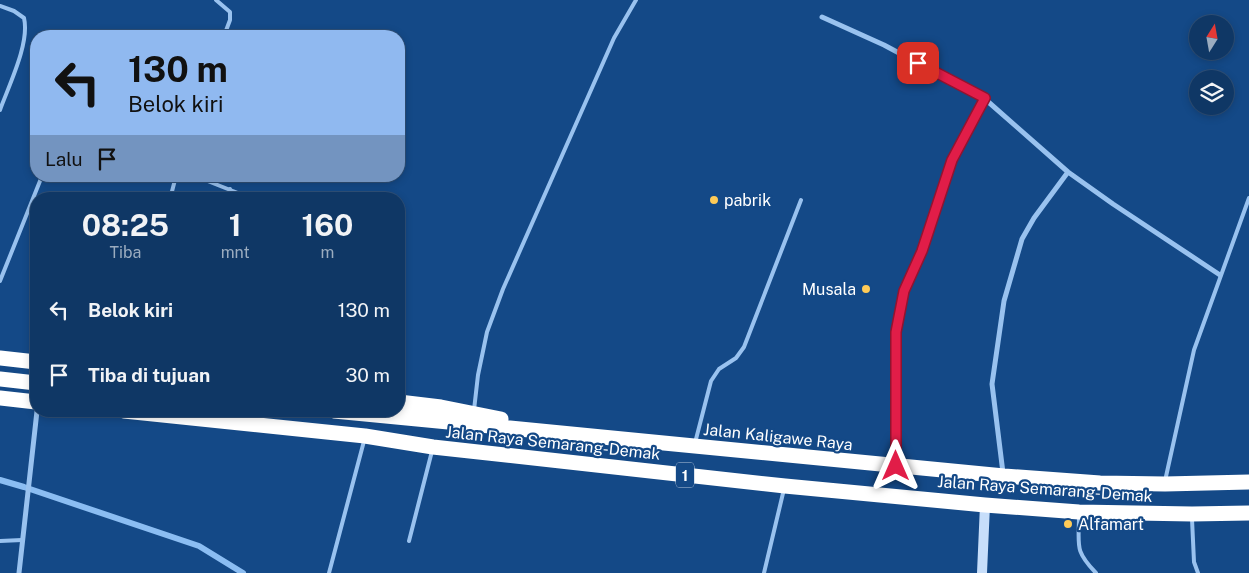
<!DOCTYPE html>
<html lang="id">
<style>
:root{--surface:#0f3765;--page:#183f6b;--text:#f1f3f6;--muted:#9bacbf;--line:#2f5179}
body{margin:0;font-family:"Public Sans",sans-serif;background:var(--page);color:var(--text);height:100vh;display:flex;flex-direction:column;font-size:19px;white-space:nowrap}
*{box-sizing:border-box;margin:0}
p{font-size:16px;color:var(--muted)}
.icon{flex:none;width:28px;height:28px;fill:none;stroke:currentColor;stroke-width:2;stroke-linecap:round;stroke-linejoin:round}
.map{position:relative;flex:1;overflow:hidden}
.details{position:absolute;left:30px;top:192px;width:375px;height:225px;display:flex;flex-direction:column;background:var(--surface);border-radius:20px;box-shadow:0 2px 8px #0003,0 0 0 1px var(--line)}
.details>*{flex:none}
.top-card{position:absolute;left:30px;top:30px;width:375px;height:152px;border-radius:20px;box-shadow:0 2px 8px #0003,0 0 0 1px var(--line);background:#90b9f0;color:#111;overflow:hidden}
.needle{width:32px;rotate:11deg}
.buttons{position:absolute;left:1189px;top:15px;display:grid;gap:10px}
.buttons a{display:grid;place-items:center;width:45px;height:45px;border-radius:50%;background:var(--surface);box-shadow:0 2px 8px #0003,0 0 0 1px var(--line);font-size:25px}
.pin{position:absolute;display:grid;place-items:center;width:42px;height:42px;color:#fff;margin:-21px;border-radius:10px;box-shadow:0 2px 8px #0006}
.me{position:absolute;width:55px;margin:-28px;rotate:0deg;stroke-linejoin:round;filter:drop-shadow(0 0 4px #0008)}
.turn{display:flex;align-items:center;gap:18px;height:105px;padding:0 15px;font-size:22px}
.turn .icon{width:65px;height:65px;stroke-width:2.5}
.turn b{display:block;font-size:35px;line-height:42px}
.then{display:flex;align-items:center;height:48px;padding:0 15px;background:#0003;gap:10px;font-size:19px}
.eta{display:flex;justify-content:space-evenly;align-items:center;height:85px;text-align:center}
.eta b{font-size:30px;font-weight:700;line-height:35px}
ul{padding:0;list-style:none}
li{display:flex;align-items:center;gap:15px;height:65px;padding:0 15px}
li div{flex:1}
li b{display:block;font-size:19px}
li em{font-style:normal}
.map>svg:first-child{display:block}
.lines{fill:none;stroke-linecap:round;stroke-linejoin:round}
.stream{stroke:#8bbdf2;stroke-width:6}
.lane{stroke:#99c2ef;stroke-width:4}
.street{stroke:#99c2ef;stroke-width:5}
.secondary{stroke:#c7defa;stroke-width:10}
.highway{stroke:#fff;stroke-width:15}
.route-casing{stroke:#92132f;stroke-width:12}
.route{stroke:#e11d48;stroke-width:9}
.poi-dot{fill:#ffcb57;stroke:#144987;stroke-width:2}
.labels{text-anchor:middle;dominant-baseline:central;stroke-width:4.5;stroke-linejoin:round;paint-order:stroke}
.shield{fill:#144987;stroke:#b8c8db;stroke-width:1}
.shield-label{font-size:15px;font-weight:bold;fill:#fff}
.poi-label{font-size:16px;fill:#fff;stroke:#144987;text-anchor:start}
.street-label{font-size:16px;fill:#fff;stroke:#144987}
</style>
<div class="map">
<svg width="1249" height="573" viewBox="0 0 1249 573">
<rect width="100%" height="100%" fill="#144987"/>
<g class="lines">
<path class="stream" d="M0 480 24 487 199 546 243 573"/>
<path class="lane" d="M216 0 230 12V20L224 36
M0 6 14 11 24 18C30 43 9 85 0 110
M195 176 253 199
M170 199 176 176
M227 199 230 189
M0 281 42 176
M474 410 478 375 487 332 503 289 614 38 636 0
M695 443 711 381 719 369 736 358 744 347 801 200
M1165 481 1194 350 1249 198
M1079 516C1079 546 1074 550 1096 573
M1192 519 1194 562 1198 573
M0 541 22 540
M409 541 432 451
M329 573 364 441
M764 573 784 489"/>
<path class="street" d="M822 17 884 45 985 99 1068 172 1113 204 1220 275
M896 463V332L904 291 922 251 952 161 985 99
M1003 473 992 384 1004 301 1022 239 1034 218 1068 172
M19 573 37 411"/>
<path class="secondary" d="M982 573 985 505"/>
<path class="highway" d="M0 358 36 362
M0 379 36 383
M0 398 36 402
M399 402 441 407 501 419
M124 411 365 436 433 447 785 486 985 505 1079 512 1192 514 1249 513
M334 411 1004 476 1100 483 1165 484 1249 482"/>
</g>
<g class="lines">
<defs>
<path id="route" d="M896 466V332L904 291 922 251 952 160 985 98 918 63"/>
</defs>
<use href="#route" class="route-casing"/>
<use href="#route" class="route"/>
</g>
<g class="poi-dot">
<circle cx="714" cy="200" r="5"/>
<circle cx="866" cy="289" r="5"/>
<circle cx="1068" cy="524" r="5"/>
</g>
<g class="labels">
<rect class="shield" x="676" y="462.5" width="18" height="25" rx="4"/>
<g class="shield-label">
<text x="685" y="475">1</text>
</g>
<g class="poi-label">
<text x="724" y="200">pabrik</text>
<text x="856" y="289" text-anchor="end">Musala</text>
<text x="1078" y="524">Alfamart</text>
</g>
<g class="street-label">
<text transform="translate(778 437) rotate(6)">Jalan Kaligawe Raya</text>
<text transform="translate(553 443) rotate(6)">Jalan Raya Semarang-Demak</text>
<text transform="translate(1045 489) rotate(4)">Jalan Raya Semarang-Demak</text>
</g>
</g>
</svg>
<div class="buttons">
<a><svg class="needle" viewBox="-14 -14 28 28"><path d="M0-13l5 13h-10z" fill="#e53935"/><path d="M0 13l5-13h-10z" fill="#9bacbf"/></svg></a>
<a><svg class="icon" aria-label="layers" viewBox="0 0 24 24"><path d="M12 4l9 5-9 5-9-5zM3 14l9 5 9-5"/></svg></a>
</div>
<div class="pin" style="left:918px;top:63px;background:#d93025"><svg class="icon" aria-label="arrive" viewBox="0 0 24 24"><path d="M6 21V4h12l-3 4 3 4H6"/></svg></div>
<svg class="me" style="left:896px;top:466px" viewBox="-20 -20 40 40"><path d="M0-17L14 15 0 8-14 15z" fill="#e11d48" stroke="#fff" stroke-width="4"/></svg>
<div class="top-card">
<div class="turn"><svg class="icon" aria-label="left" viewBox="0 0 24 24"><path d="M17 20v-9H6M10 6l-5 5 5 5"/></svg><div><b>130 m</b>Belok kiri</div></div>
<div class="then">Lalu<svg class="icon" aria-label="arrive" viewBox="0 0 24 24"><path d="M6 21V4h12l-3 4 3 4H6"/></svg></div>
</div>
<section class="details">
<div class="eta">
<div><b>08:25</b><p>Tiba</p></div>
<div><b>1</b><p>mnt</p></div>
<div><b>160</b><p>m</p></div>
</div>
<ul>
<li><svg class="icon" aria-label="left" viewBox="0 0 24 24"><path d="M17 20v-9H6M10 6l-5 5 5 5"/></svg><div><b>Belok kiri</b></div><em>130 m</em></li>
<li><svg class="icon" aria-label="arrive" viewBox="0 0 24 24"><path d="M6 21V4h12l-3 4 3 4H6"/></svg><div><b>Tiba di tujuan</b></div><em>30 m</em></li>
</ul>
</section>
</div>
